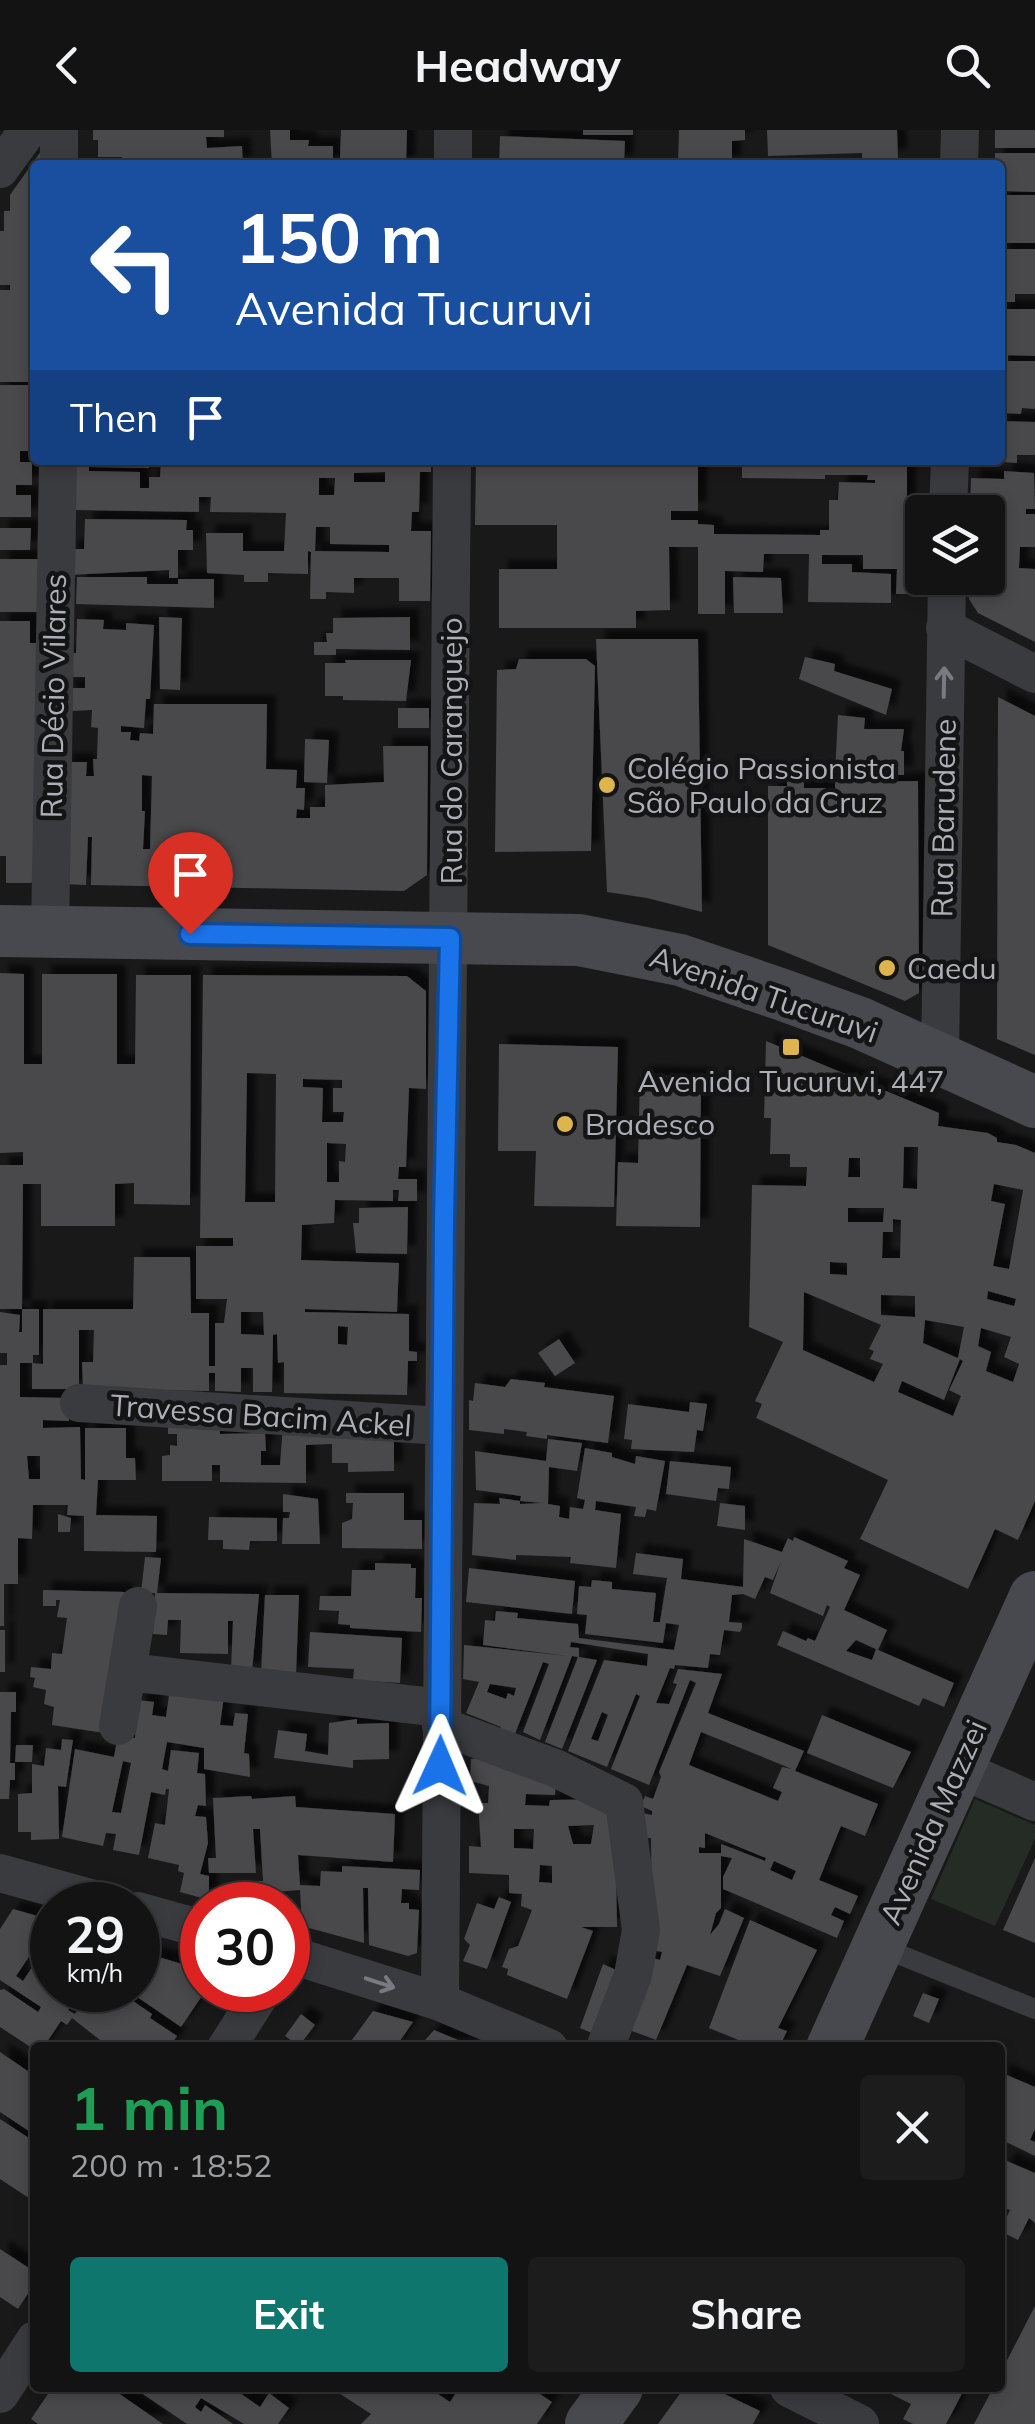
<!DOCTYPE html>
<meta charset="utf-8">
<style>
:root{--surface:#131314;--page:#1c1c1d;--text:#f1f3f6;--muted:#9d9ea0;--line:#323234;--accent:#0f766e}
body{margin:0;font-family:Mulish,sans-serif;background:var(--page);color:var(--text);height:100vh;display:flex;flex-direction:column;font-size:38px;white-space:nowrap}
*{box-sizing:border-box;margin:0}
p{font-size:32px;color:var(--muted)}
.icon{flex:none;width:55px;height:55px;fill:none;stroke:currentColor;stroke-width:2;stroke-linecap:round;stroke-linejoin:round}
.map{position:relative;flex:1;overflow:hidden}
.details{position:absolute;left:30px;top:1912px;width:975px;height:350px;display:flex;flex-direction:column;background:var(--surface);border-radius:10px;box-shadow:0 5px 15px #0003,0 0 0 2px var(--line)}
.details>*{flex:none}
.hud{position:absolute;left:30px;top:30px;width:975px;height:305px;border-radius:10px;box-shadow:0 5px 15px #0003,0 0 0 2px var(--line);background:#1a4fa0;color:#fff;overflow:hidden}
.tools{position:absolute;left:905px;top:365px;display:grid;gap:20px}
.tools a{display:grid;place-items:center;width:100px;height:100px;border-radius:10px;background:var(--surface);box-shadow:0 5px 15px #0003,0 0 0 2px var(--line);font-size:50px}
.speed{position:absolute;left:30px;top:1752px;display:flex;gap:20px;font-size:50px;font-weight:700;text-align:center}
.speed>*{display:grid;place-content:center;width:130px;height:130px;border-radius:50%;background:var(--surface);box-shadow:0 5px 15px #0003,0 0 0 2px var(--line);line-height:1}
.speed small{font-size:25px;font-weight:400}
.speed .limit{border:15px solid #d22;background:#fff;color:#111}
.pin{position:absolute;display:grid;place-items:center;width:85px;height:85px;color:#fff;margin:-102px -42px;border-radius:50% 50% 50% 0;rotate:-45deg;box-shadow:0 0 10px #0007}
.pin .icon{rotate:45deg}
.me{position:absolute;width:110px;margin:-55px;rotate:1deg;stroke-linejoin:round;filter:drop-shadow(0 0 8px #0008)}
.turn{display:flex;align-items:center;gap:35px;height:210px;padding:0 40px;font-size:45px}
.turn .icon{width:130px;height:130px;stroke-width:2.5}
.turn b{display:block;font-size:70px;line-height:85px}
.then{display:flex;align-items:center;height:95px;padding:0 40px;background:#0003;gap:20px;font-size:38px}
.round{display:grid;place-items:center;flex:none;width:105px;height:105px;border-radius:10px;background:var(--page)}
.headline{display:flex;align-items:center;justify-content:space-between;height:170px;padding:0 40px}
h1{font-size:60px;font-weight:700;line-height:75px;color:#1e9e55}
.button{display:flex;gap:20px;margin-top:auto;padding:20px 40px}
.button a{flex:1;height:115px;border-radius:10px;background:var(--accent);color:#fff;font-size:40px;font-weight:700;line-height:115px;text-align:center}
.button a+a{background:var(--page);color:var(--text)}
header{display:flex;justify-content:space-between;align-items:center;height:130px;padding:0 40px;background:var(--surface);font-size:45px;font-weight:700}
.map>svg:first-child{display:block}
.green{fill:#252c26}
.building{fill:#48494c;fill-rule:evenodd;filter:url(#shadow)}
.lines{fill:none;stroke-linecap:round;stroke-linejoin:round}
.lane{stroke:#3a3b3f;stroke-width:20}
.street{stroke:#3a3b3f;stroke-width:38}
.secondary{stroke:#48494f;stroke-width:52}
.oneway{stroke:#797b82}
.route-casing{stroke:#114b97;stroke-width:25}
.route{stroke:#1a73e8;stroke-width:18}
.poi-dot{fill:#deb44d;stroke:#141415;stroke-width:4}
.labels{text-anchor:middle;dominant-baseline:central;stroke-width:9;stroke-linejoin:round;paint-order:stroke}
.street-label{font-size:30px;fill:#acafb8;stroke:#141415}
.poi-label{font-size:30px;fill:#acafb8;stroke:#141415;text-anchor:start}
</style>
<header><svg class="icon" aria-label="back" viewBox="0 0 24 24"><path d="M15 5l-7 7 7 7"/></svg>Headway<svg class="icon" aria-label="search" viewBox="0 0 24 24"><circle cx="10" cy="10" r="6"/><path d="M15 15l6 6"/></svg></header>
<div class="map">
<svg width="1035" height="2294" viewBox="0 0 1035 2294">
<defs>
<filter id="shadow"><feDropShadow dx="9" dy="-9" stdDeviation="2.5" flood-color="#0009"/></filter>
</defs>
<rect width="100%" height="100%" fill="#19191a"/>
<path class="green" d="M975 1669 1035 1695V1709L995 1796 931 1769Z"/>
<path class="building" d="M93 0H224V7H206L207 18 242 16 243 35H122V27H98V10H93Z
M270 0H290V10H309L308 16H333V28H340L341 0H407L406 35H272Z
M583 0H633V5H583Z
M679 0H745V10L732 11V35H678Z
M767 0H897L898 28 862 29V23L768 26Z
M995 0H1035V18H995Z
M500 6 625 11 624 34 499 35Z
M42 20 47 35H35V252H0V160H10V155H0V101H4V81H10V65Z
M995 23H1035V62L1000 61V35H995Z
M1000 65H1035V113H1000Z
M1000 119H1035V164H1015V172H1000Z
M1000 179H1035V226L1007 225V207H1000Z
M1000 225H1008V231H1035V279L1022 278 1021 284 1000 283Z
M0 255H35V290H32V300H35V321H20V332H32V355H16V365H31V387H0Z
M1000 291 1035 292V325H1017V333L1000 332Z
M73 330H149V338L89 337V341L140 342V358H149V347H160L161 330H431V342H420L419 382H412L411 401H431L430 471H399V448H354V463L326 462V469H310L311 422 308 421V444L268 443V452H244V445L207 443 206 403H243V421H284L286 383 210 382 211 367H199V382L71 380ZM385 342V352H354V343ZM319 348H335L334 365H319ZM316 397H330V414L389 415V422L315 421Z
M476 330H698V381H671V390H698V394L714 395V404L820 405V400H829V370H838L839 352 875 353V350H867L868 345H825V349L742 348V330H907V425H922V464H896L897 439H863V425H822V434H852V442L891 444V473L808 472 809 424H764L763 442 725 441V484H698V417H669L670 480 636 481V498H499V439H557V395H475Z
M1004 341 1034 343 1035 379H1026V384H1035V417H1020L1019 438 1035 439V512L978 483 969 469 970 448H988V444L995 446 996 436 1000 435 988 432V382H970L971 348 1004 349Z
M85 389 187 390 186 400H193V420H178V448H169V440L68 445 69 419H84Z
M0 398H31L30 420H0Z
M0 429H42L41 482H0Z
M77 447H147V454H178V449H214V478L76 474Z
M733 447 781 448 783 483H734Z
M159 487 182 488 180 560 160 559Z
M410 487V520L336 519V525H314V512H327L326 503H333V488Z
M77 489 104 490 103 499 126 500V493L154 495 150 569H146L144 598 121 596V602H131L130 610 139 611 140 603 153 604 154 574H267L266 639 297 640 296 658H305L304 680 297 679 296 688H310V677H325V655L384 652 383 616H428L427 745 404 761 91 755 92 707H88L86 755 62 754 64 632H87L86 646H94L93 629H97L98 598 91 597 92 580 72 581 65 558H85V547H65L66 523H76ZM142 645 152 646 150 719H143L145 681H142Z
M0 491H30V513H40L36 748 31 753H6V726H0Z
M596 509H698L702 782 647 768 607 762Z
M805 527 835 534 834 541 892 559 886 585 799 549Z
M519 529H586L595 536 591 721 495 722 497 540 516 539Z
M345 530H411L406 571 343 570V566H325V533H346Z
M998 567 1035 586V925L997 909Z
M398 578H429V598H398Z
M838 585 865 588 864 599H904L901 621H904V645L835 644Z
M305 609 329 610 327 653 304 652Z
M804 643V658H835V652L918 651 919 863 905 871 768 815V656H787V644Z
M0 843 24 844V934H42V844H117V934H135L136 845H191L190 1075 134 1074V1053L115 1054V1096H41V1054H23L22 1179H0V1035H23V1022L0 1023Z
M203 845 407 846 426 861V959L409 958 406 1037H399L398 1049H417V1071H398L399 1060H393V1071L335 1070 334 1093 302 1095 301 1130 399 1133 397 1182 305 1179V1182L409 1184V1221L417 1222V1231H408L407 1265 284 1263V1232L278 1233 277 1204 273 1205 272 1262H253V1238H241V1262L215 1261V1243H209V1261L83 1259 82 1232H93L94 1200H79V1259H32V1233L43 1234V1179H133L134 1127H190L191 1183H209V1236H215V1193H224L227 1169H196V1116H233V1108H200ZM247 943 276 944 275 1072H245ZM303 949 342 950V958H333V982H344L343 992H322L323 958 303 957ZM327 1013 346 1014 345 1032 339 1031V1052H327ZM241 1182H263L264 1205 241 1204ZM338 1196 348 1197 347 1215 338 1214Z
M766 911 939 983 938 996 988 1003 997 1008V1012L1016 1015 1035 1023V1371L1018 1410 995 1399 968 1459 860 1409 888 1350 756 1288 762 1274 755 1271 783 1212 749 1197 752 1055 806 1056 807 1037H790V1024H770L771 988H764ZM904 1017H918L917 1059 903 1058ZM849 1028H860V1047H848ZM994 1054 1023 1060 1009 1139 993 1136 1005 1074 991 1071ZM848 1078H884L883 1092H848ZM893 1089 901 1090 900 1128H882L883 1102H893ZM830 1132 847 1133V1145L830 1144ZM988 1161 1016 1169 1014 1176 987 1169ZM804 1162 881 1195 869 1219 874 1221 870 1229 883 1234 874 1252 803 1220ZM881 1165 915 1166V1187L881 1185ZM925 1190 964 1197 958 1228 963 1231 949 1260 961 1266 953 1286 898 1262 902 1251 944 1270 960 1229 923 1213ZM981 1198 1011 1207 1004 1227 1019 1234 1013 1252 986 1241 991 1222 978 1216Z
M499 914 618 917 614 1077 534 1076 536 1021H498Z
M640 945 701 947 700 1097 616 1096 618 1032 638 1033Z
M408 1077 407 1124 356 1123 353 1093H359V1078Z
M22 1179H39V1225H33V1233H20V1267L69 1268V1291L43 1290V1298L80 1297 81 1349 85 1350V1298H126V1328H135L136 1350H98L96 1385 157 1386 156 1422 84 1421V1386L67 1385 68 1375H33L32 1409 18 1408V1454H4V1496H0V1235H7V1223H0V1182L20 1185 19 1202H22ZM27 1326H40V1349H29Z
M559 1209 575 1233 555 1246 538 1223Z
M511 1249 545 1253 544 1257 614 1266 608 1313 547 1305V1309L526 1306 527 1302 504 1299V1304L469 1300V1270L473 1271 475 1253 505 1257Z
M690 1272 707 1274 703 1301 697 1300 694 1322 631 1319 632 1310 624 1309 628 1274 689 1282Z
M168 1293 219 1294 220 1304 265 1303 266 1321H261V1335H280L283 1295 394 1298V1341L348 1342V1333H332V1314L306 1315V1353L220 1352V1335H212V1351H162V1326L170 1325V1315L177 1316V1304H168Z
M548 1309 582 1313 577 1341 549 1337 548 1374 560 1376 559 1387 569 1389 570 1377 583 1379 585 1370 577 1368 585 1318 612 1323V1327L635 1334 636 1326 665 1331 656 1381 647 1379 645 1387 634 1386 636 1377 596 1371 595 1380 621 1384 616 1438 570 1433 571 1427 516 1425V1430L472 1425 474 1373 500 1374 499 1368 520 1371V1374L542 1373 520 1371 521 1366 476 1360 475 1321 546 1331Z
M670 1331 731 1337 729 1359 718 1358 716 1371 666 1364Z
M346 1363H404V1390H422V1419L342 1418V1393L352 1389 353 1373H346Z
M283 1364 318 1369 320 1414H282L283 1388H289L290 1382H283Z
M720 1373 745 1376V1400L717 1396Z
M58 1384 71 1388 70 1402H58Z
M209 1387 277 1388V1411H250L249 1420 223 1419V1410H208Z
M794 1407 848 1431 844 1438 860 1445 844 1480 887 1500 878 1520 856 1510 846 1521 872 1530 876 1519 954 1553 944 1577 923 1568 919 1576 777 1515 783 1501 806 1511 808 1508 815 1511 830 1477 827 1475 823 1486 770 1463 781 1431 773 1450 765 1447 755 1469 743 1464 732 1465 729 1492 742 1493V1498L740 1502 724 1500 720 1525 710 1524 708 1538 675 1535 674 1539 670 1538 656 1573 669 1574 677 1554 673 1553 678 1539 722 1544 708 1583 804 1621 795 1641 878 1674 865 1706 841 1696 819 1750 858 1766 850 1784 835 1777 831 1785 844 1791 837 1808 723 1759V1747L732 1728 721 1726V1778L716 1783 710 1805 719 1794 725 1779 744 1788 720 1846 687 1835 656 1910 624 1898 649 1827 660 1830 662 1822 652 1820 651 1708H642V1683L652 1685V1681L641 1676 645 1666 653 1669 661 1647 659 1642 696 1553 690 1550 649 1655 611 1639 640 1566 636 1564 607 1637 568 1621 604 1530 647 1536 648 1524 571 1512 570 1517 579 1518V1527L597 1530 562 1619 545 1612 578 1527 572 1526 540 1610 523 1602 549 1534 543 1532 513 1609 498 1602 501 1597 466 1583 479 1552 463 1549 464 1515 568 1526 483 1515 485 1490 495 1491 496 1481 518 1483 517 1488 578 1494 579 1508 674 1520 679 1495 666 1493 663 1513 585 1504 587 1485 577 1484 579 1456 591 1457 592 1450 612 1452V1459L656 1463 653 1492H660L667 1448 633 1444 636 1423 683 1429 681 1449 743 1457 744 1409 782 1422 788 1408 793 1411ZM490 1554 516 1558 514 1566 508 1563 506 1569 487 1562ZM602 1582 608 1585 598 1611 591 1609ZM701 1602 792 1639 782 1637 773 1658 782 1662 778 1671 689 1635ZM705 1703 766 1728 765 1731 721 1714V1723H699V1717L705 1718ZM774 1731 796 1741 792 1750 770 1740Z
M145 1427 161 1428 157 1463 259 1464 252 1542 231 1540 233 1491H228V1524L180 1523 181 1490H168L167 1505 153 1504 155 1463H141Z
M375 1433 411 1434V1438H416L415 1468H422L421 1502 350 1498V1495L338 1494 339 1481 319 1480 320 1466H351L352 1440H375Z
M469 1438 575 1451 572 1484 466 1472Z
M43 1460 125 1462 104 1603 52 1595 54 1577 44 1574 46 1560 33 1557 35 1548 30 1547 31 1537 51 1539 52 1523 62 1524 67 1488 57 1487 60 1470H56V1476H43Z
M265 1465H299L296 1545 261 1543Z
M0 1500H5V1542H0Z
M310 1502 402 1508 400 1553 353 1550 354 1539 308 1537Z
M170 1558 224 1566 220 1595 233 1596 235 1583 248 1584 244 1623 249 1624 250 1647 204 1639V1618L167 1612 162 1639 168 1641 171 1620 199 1623 197 1643 205 1644 206 1676 198 1675 195 1686 206 1687 208 1713 200 1744 209 1746V1770L180 1762 184 1743 178 1741 179 1735 148 1728 155 1693 165 1695 169 1659H166L165 1665 151 1662 139 1725 113 1720 116 1704 106 1703 103 1716 62 1707 75 1619 114 1627 118 1605 135 1608 138 1570 154 1572 152 1585 166 1587ZM123 1631 131 1633 121 1683 112 1682Z
M0 1562H16V1582H11L10 1633H15V1650H10L9 1669H0Z
M822 1585 911 1622 893 1658 807 1623Z
M357 1589V1594L389 1593V1629L353 1630V1638L274 1628 278 1600 307 1604 305 1621 328 1625 329 1593Z
M62 1609 73 1610 66 1657 58 1656 59 1709 31 1710V1702H18V1664L32 1663V1634L44 1636 46 1618 61 1620Z
M16 1615H33L32 1632H15Z
M479 1628 556 1641 555 1665 526 1664 525 1675 549 1676 550 1670 615 1669 617 1797H581L593 1801 567 1869 507 1845 508 1839 502 1837 509 1819 518 1816 532 1780 521 1776 522 1764 509 1763V1745L469 1743V1716L481 1717 478 1673H488L489 1656 470 1651 471 1629ZM594 1695 591 1714H573L568 1696ZM514 1699H534L533 1719 514 1718ZM540 1735 552 1736V1753L539 1752Z
M251 1666 252 1669 295 1666 296 1677 395 1684 393 1732 298 1725 300 1755 320 1756 321 1741 342 1742V1736L420 1740 419 1760 402 1759 401 1773H409V1779L419 1780 417 1823 408 1826 369 1815 368 1758H363L364 1813 302 1796 300 1760 275 1762V1775H257L256 1751H263L260 1699H253L256 1743H209L208 1728H216L213 1668Z
M1035 1728V1813L1003 1800Z
M499 1767 511 1772 487 1839 463 1831 470 1815 464 1809 477 1773 494 1779Z
M13 1779 52 1790V1860H82L68 1880 75 1884 91 1860H103L110 1865 117 1860 152 1884 150 1888 177 1906 169 1918H110L72 1888 67 1895 61 1891 43 1918 35 1920 0 1897V1860L4 1859 38 1882 41 1877 0 1850V1799ZM37 1815 46 1816 23 1851 16 1846Z
M750 1790 817 1820 778 1898 787 1901 779 1918H758L709 1898Z
M139 1821 202 1840V1860H206L181 1897 127 1860H138Z
M603 1834 616 1840 599 1906 580 1898Z
M923 1863 939 1869 929 1893 913 1886Z
M373 1881 413 1892 395 1918H346Z
M301 1884 315 1895 299 1916 285 1906Z
M434 1900 458 1910 476 1918H418Z
M0 1922 35 1946V2005L0 1982Z
M1000 1942 1035 1957V1999L1030 2010 1035 2012V2026L1000 2009Z
M0 1989 35 2012V2072L0 2049Z
M1007 2031 1035 2043V2093L1029 2088 1018 2110 1000 2101 1010 2080 1000 2076V2038L1003 2039Z
M0 2119 35 2142V2153L18 2179 0 2167Z
M1035 2176V2294H974L993 2258H1000V2244Z
M52 2258H111L163 2294H38L31 2289Z
M134 2258H244L240 2263 260 2277 269 2263 289 2278 278 2294H244L201 2268 195 2277 201 2282 205 2275 233 2294H187Z
M331 2258H429L450 2272 459 2258H531L552 2272 537 2294H361L371 2284Z
M684 2258H712L760 2281 753 2294H658Z
M879 2258H965L946 2294H913L903 2289 911 2274Z"/>
<g class="lines">
<path class="lane" d="M878 1816 1035 1879"/>
<path class="street" d="M59 35V0
M453 35V0
M959 35 960 0
M0 39 28 0
M948 382 950 330
M945 498 1035 544
M50 802 58 330
M940 929 947 448
M79 1273 442 1296
M128 1542 441 1578
M118 1596 138 1476
M441 1596 555 1638 624 1672 641 1800 633 1845 605 1918
M957 1638 1035 1672
M0 1743 116 1775
M138 1781 202 1799
M288 1824 440 1872 549 1918
M440 1872C442 1358 449 844 452 330
M226 1918 263 1860
M789 2258 860 2294
M0 2264 35 2210"/>
<path class="secondary" d="M0 801 579 810 680 830 783 865 860 893 1035 972
M832 1918 1035 1467
M591 2294 617 2258"/>
</g>
<defs><path id="oneway-shaft" d="M-6 0H5M1.5-3L5.5 0L1.5 3" fill="none" stroke-width="1.6" stroke-linecap="round" stroke-linejoin="round" transform="scale(2.5)"/></defs>
<g class="oneway">
<use href="#oneway-shaft" transform="translate(944 552) rotate(-89)"/>
<use href="#oneway-shaft" transform="translate(380 1853) rotate(18)"/>
</g>
<g class="lines">
<defs>
<path id="route" d="M190 804 450 808 444 1090 440 1636"/>
</defs>
<use href="#route" class="route-casing"/>
<use href="#route" class="route"/>
</g>
<g class="poi-dot">
<circle cx="607" cy="655" r="10"/>
<circle cx="887" cy="838" r="10"/>
<rect x="781" y="907" width="20" height="20" rx="5"/>
<circle cx="565" cy="994" r="10"/>
</g>
<g class="labels">
<g class="street-label">
<text transform="translate(53 566) rotate(-89)">Rua Décio Vilares</text>
<text transform="translate(451 621) rotate(-90)">Rua do Caranguejo</text>
<text transform="translate(943 688) rotate(-89)">Rua Barudene</text>
<text transform="translate(764 864) rotate(19)">Avenida Tucuruvi</text>
<text transform="translate(261 1285) rotate(4)">Travessa Bacim Ackel</text>
<text transform="translate(933 1692) rotate(-66)">Avenida Mazzei</text>
</g>
<g class="poi-label">
<text x="627" y="638">Colégio Passionista<tspan x="627" dy="34">São Paulo da Cruz</tspan></text>
<text x="907" y="838">Caedu</text>
<text x="791" y="951" text-anchor="middle">Avenida Tucuruvi, 447</text>
<text x="585" y="994">Bradesco</text>
</g>
</g>
</svg>
<div class="tools">
<a><svg class="icon" aria-label="layers" viewBox="0 0 24 24"><path d="M12 4l9 5-9 5-9-5zM3 14l9 5 9-5"/></svg></a>
</div>
<div class="speed"><div>29<small>km/h</small></div><div class="limit">30</div></div>
<div class="pin" style="left:190px;top:804px;background:#d93025"><svg class="icon" aria-label="arrive" viewBox="0 0 24 24"><path d="M6 21V4h12l-3 4 3 4H6"/></svg></div>
<svg class="me" style="left:440px;top:1636px" viewBox="-20 -20 40 40"><path d="M0-17L14 15 0 8-14 15z" fill="#1a73e8" stroke="#fff" stroke-width="4"/></svg>
<div class="hud">
<div class="turn"><svg class="icon" aria-label="left" viewBox="0 0 24 24"><path d="M17 20v-9H6M10 6l-5 5 5 5"/></svg><div><b>150 m</b>Avenida Tucuruvi</div></div>
<div class="then">Then<svg class="icon" aria-label="arrive" viewBox="0 0 24 24"><path d="M6 21V4h12l-3 4 3 4H6"/></svg></div>
</div>
<section class="details">
<div class="headline"><div><h1>1 min</h1><p>200 m · 18:52</p></div><a class="round"><svg class="icon" aria-label="close" viewBox="0 0 24 24"><path d="M6 6l12 12M18 6L6 18"/></svg></a></div>
<div class="button"><a>Exit</a><a>Share</a></div>
</section>
</div>
